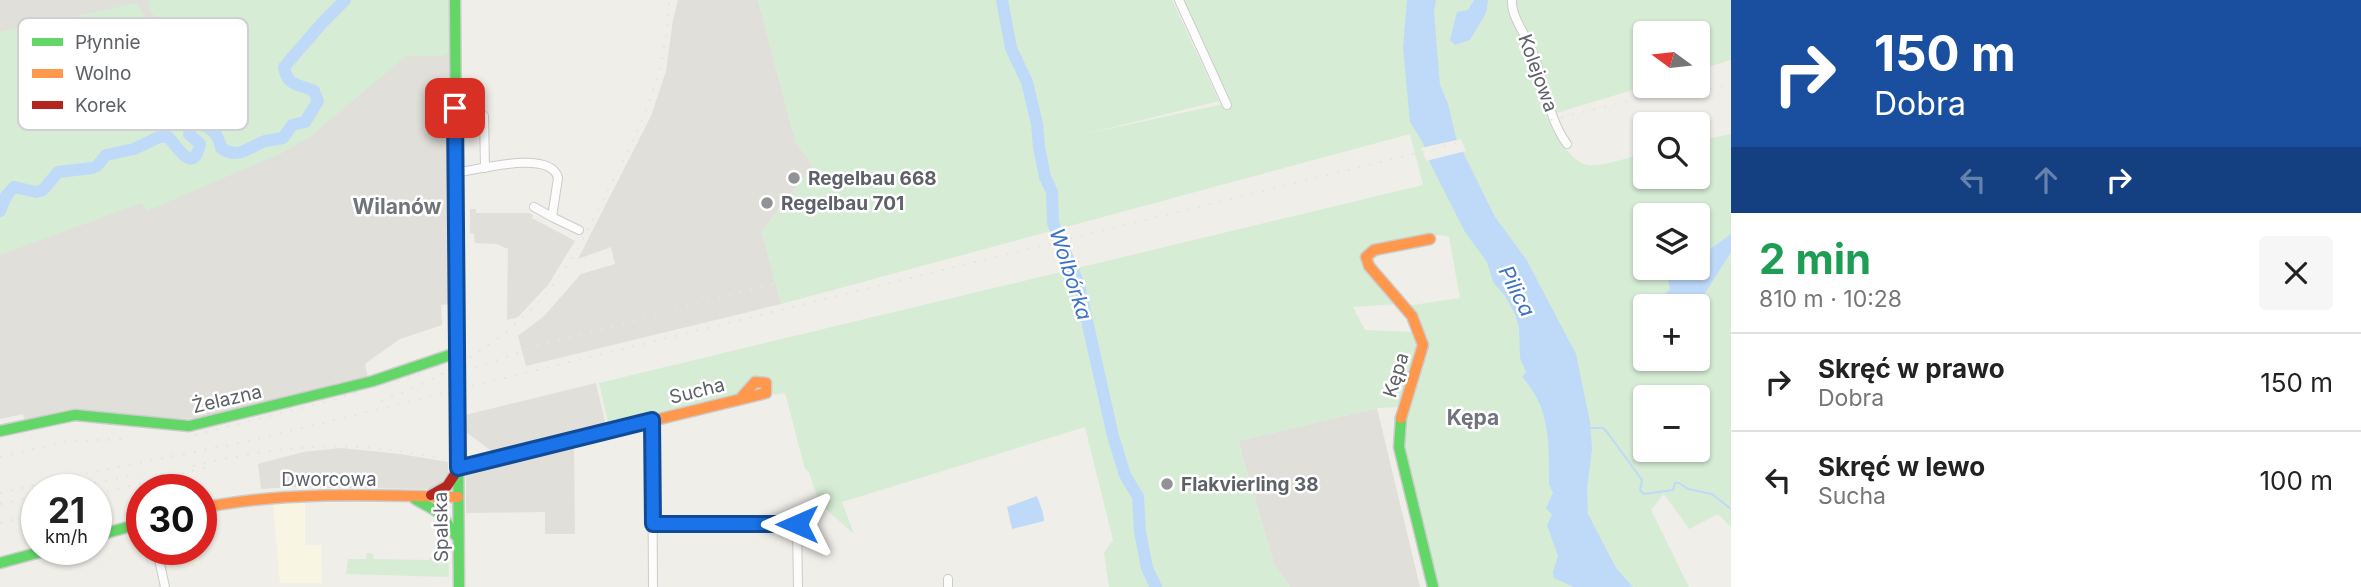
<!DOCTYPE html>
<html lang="pl">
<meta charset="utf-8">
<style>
:root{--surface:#fff;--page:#f6f6f6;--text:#222;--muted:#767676;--line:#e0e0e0}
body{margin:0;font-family:Inter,sans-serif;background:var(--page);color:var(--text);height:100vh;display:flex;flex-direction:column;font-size:26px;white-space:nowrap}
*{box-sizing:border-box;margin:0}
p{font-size:23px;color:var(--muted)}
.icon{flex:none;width:38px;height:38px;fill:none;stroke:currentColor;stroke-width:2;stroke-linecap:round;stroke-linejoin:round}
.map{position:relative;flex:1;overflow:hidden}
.sheet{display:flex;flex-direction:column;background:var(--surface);width:630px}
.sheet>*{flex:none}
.banner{background:#1a4fa0;color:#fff;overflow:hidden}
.needle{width:46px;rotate:285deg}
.controls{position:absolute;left:1633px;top:21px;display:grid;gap:14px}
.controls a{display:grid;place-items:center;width:77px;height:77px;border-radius:7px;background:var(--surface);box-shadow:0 2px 5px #0004;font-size:35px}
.speed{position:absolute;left:21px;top:474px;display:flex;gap:14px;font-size:35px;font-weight:700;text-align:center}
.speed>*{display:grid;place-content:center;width:91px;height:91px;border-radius:50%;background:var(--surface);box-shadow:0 2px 5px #0004;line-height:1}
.speed small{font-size:18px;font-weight:400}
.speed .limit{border:10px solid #d22;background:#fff;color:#111}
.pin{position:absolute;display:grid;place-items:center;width:60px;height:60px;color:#fff;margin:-30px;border-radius:14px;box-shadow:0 4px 10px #0006}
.me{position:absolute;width:77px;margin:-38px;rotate:270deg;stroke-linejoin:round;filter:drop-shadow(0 0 5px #0008)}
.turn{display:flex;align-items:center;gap:24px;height:147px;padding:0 28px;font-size:32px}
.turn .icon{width:91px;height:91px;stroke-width:2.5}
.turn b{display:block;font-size:49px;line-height:60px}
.lanes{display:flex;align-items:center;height:66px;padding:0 28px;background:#0003;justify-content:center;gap:35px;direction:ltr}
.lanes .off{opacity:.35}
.round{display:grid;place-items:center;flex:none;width:74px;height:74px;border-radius:7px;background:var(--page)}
.overview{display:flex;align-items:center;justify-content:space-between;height:119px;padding:0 28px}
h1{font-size:42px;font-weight:700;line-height:52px;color:#1e9e55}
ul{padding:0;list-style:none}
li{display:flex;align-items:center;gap:21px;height:98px;padding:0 28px;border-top:2px solid var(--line)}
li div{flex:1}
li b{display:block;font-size:26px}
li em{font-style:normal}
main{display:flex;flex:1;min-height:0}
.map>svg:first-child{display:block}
.commercial{fill:#f8f5e3}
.industrial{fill:#e0dfda}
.green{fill:#d6ecd5;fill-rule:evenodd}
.water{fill:#bedaf8}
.pier{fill:#efeee9}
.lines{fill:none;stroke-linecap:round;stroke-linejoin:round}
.stream{stroke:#bedaf8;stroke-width:2}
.river{stroke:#bedaf8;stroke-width:12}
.street-casing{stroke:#cccbcb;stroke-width:10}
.fast-casing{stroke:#cbcccb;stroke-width:13}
.slow-casing{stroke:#cbcccb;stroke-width:13}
.jam-casing{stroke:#cbcccb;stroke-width:13}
.street{stroke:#fdfcfc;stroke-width:8}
.fast{stroke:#63d668;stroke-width:10}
.slow{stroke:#ff974d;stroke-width:10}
.jam{stroke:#b3261e;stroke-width:10}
.rail{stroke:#e4e5e4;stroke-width:2;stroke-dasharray:2 9;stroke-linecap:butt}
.route-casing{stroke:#114b97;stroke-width:18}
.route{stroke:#1a73e8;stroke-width:12}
.poi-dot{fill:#919295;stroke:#fff;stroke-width:2.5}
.labels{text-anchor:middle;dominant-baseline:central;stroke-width:5;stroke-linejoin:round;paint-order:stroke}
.street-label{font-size:19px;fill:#5e6168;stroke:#fff}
.poi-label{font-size:19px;font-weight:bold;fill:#5e6168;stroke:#fff;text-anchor:start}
.neighbourhood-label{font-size:21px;font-weight:bold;fill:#6f737a;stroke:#fff}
.water-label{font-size:21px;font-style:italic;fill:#3d72c5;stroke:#fff}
.key{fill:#fff;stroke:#cfd0d2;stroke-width:2}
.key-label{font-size:19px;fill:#5e6168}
</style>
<main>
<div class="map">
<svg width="1731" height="587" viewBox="0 0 1731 587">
<rect width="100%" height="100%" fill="#efeee9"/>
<path class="commercial" d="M305 501V545H321L322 583H280L273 504Z
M163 550H197L200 563 168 570Z"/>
<path class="industrial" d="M0 0H449V304L441 305 442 325 400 339 370 360 365 364 368 378 341 384 339 382 330 387 204 418 175 419 123 416 25 422 23 414 0 419Z
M678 0H758L796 143 813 165 762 232 781 304 526 366 518 336 544 316 581 274 615 264 611 247 578 259 651 116 666 71 673 20Z
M470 209H476V213H529L533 215 532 218 575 241 548 285 518 317 507 320 508 249 497 244 475 243 474 234 470 233Z
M596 383 606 426 514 450 508 448 493 452 466 432 465 415Z
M1377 408 1420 587H1290L1274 564 1238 441Z
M574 445 575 534H545V512L466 513V472Z
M341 448 400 454 448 462V476L443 483 429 489 289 487 261 489 258 464 303 452Z"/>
<path class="green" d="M150 0H449V53L443 56H406L311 136 284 152 147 211 142 203 0 255V32L137 3 163 48 139 63 164 105 170 110 178 111 225 88 211 42 200 39 171 46 149 8Z
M758 0H1172L1219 101 1085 134 1228 103 1183 0H1731V60L1698 70V33H1645L1646 86 1546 116C1555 131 1566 157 1584 164 1597 169 1631 157 1645 153V177H1698V141L1731 134V527L1718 514 1689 529 1664 494 1651 510 1689 587H1438C1430 558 1423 528 1416 499 1410 474 1402 450 1404 425 1406 377 1449 350 1406 306L1460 298 1449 237C1426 229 1386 247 1363 256L1397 304 1353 307 1365 330 1415 332 1419 344 1401 407 1377 408 1238 441 1274 564 1290 587H1109L1104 553 1113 540 1085 427 842 502 854 534 819 503 809 472 805 469 785 393 774 395 771 387 609 426 599 383 1423 185 1410 134 781 304 762 232 813 165 796 143ZM1645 215H1698V268H1645ZM1645 306H1698V359H1645ZM1645 397H1698V450H1645Z
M367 553 373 554 374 559 429 560 434 554 448 556 449 577 346 574 348 559H366Z"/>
<path class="water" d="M1407 0H1436L1434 12 1440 85 1448 104 1456 138 1495 217 1526 259 1576 354 1590 422 1592 449 1587 489 1588 514 1616 568 1633 587H1574L1554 578 1553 572 1558 556 1547 525 1552 515 1546 508 1553 493 1549 484C1549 444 1551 408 1522 377L1526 372 1520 358 1519 328 1515 314 1505 296 1493 282 1487 262 1465 232 1430 163 1423 143 1410 122 1403 48Z
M1474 0H1488L1486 13 1470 40 1455 45 1450 40 1457 12 1468 10Z
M1731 234V252L1697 306H1683L1681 296H1677L1667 306H1662L1663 297 1670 289 1667 274 1671 268H1675L1678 272 1682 268H1698V258Z
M1037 496 1043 513 1044 521 1012 529 1007 507Z"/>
<path class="pier" d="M1461 139 1466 151 1426 161 1421 148Z"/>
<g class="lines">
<path class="stream" d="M1591 428H1603L1607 432 1642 480 1640 490 1644 494 1673 490 1675 483H1679L1688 489 1712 494 1731 509"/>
<path class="river" d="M1002 0 1011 48 1027 82 1037 124 1039 147 1045 177 1052 192 1053 223 1079 285 1113 436 1125 475 1138 497 1140 532 1147 568 1156 587
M0 211 6 196 14 187 36 192 43 190 58 172 92 168 97 166 106 155 134 149 159 137H168C176 144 193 177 200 144L189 134 190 129 193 125C208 123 219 134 221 148 238 160 249 147 265 141 271 140 277 139 283 138L292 125 305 122 318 101 314 91C300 84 287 87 284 67L323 22 345 0"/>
<defs>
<path id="street" d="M1179 0 1227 105
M1512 0C1511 16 1524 32 1530 46 1545 78 1546 115 1567 144
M484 116 485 168
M455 173C477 170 551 149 558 178L552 217 579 230
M534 207 552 217
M652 420 653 587
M652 525 797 524 798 587
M157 550 165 587
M948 579V587"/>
<path id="fast" d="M455 0 459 587
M1401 418 1399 447 1433 587
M0 431 75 415 189 426 373 381 456 353
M415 499 440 513 456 536
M96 536 142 523
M0 563 48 550"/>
<path id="slow" d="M1401 418 1423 345 1412 316 1369 266 1366 257 1374 250 1430 239
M458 468 766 393V383L755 382 740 399
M201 508C286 491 371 495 458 497"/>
<path id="jam" d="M431 495 447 486 457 471"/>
</defs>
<use href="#street" class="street-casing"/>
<use href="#fast" class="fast-casing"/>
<use href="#slow" class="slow-casing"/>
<use href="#jam" class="jam-casing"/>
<use href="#street" class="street"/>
<use href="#fast" class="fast"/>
<use href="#slow" class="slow"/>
<use href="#jam" class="jam"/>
<path class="rail" d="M1678 97 1731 84
M831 291 919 249
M454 375 540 345 773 284
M381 401C448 377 520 333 561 274 583 244 598 209 615 176 646 117 667 68 669 0
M195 435 321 403 421 374
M0 457 69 441 130 439
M193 466C247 453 303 444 358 447 387 448 416 454 444 459
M62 490 138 474
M0 493 68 477 249 441 1689 86
M96 494 205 468
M0 504 37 496
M0 523 37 514"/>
</g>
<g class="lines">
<defs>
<path id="route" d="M455 108 458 468 652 420 653 524H797"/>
</defs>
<use href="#route" class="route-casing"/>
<use href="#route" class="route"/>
</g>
<g class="poi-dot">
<circle cx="794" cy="178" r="7"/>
<circle cx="767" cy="203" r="7"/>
<circle cx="1167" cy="484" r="7"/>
</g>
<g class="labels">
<g class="street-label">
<text transform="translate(1538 73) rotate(70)">Kolejowa</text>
<text transform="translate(1396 375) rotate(-73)">Kępa</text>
<text transform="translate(697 391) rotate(-14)">Sucha</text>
<text transform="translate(227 399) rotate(-13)">Żelazna</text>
<text x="329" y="479">Dworcowa</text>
<text transform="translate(441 527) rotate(-91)">Spalska</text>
</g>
<g class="poi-label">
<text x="808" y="178">Regelbau 668</text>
<text x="781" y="203">Regelbau 701</text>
<text x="1181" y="484">Flakvierling 38</text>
</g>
<g class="neighbourhood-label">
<text x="397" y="206">Wilanów</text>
<text x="1473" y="417">Kępa</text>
</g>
<g class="water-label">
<text transform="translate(1071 274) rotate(72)">Wolbórka</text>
<text transform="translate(1517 291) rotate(63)">Pilica</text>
</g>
</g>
<rect x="18" y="18" width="230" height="112" rx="10" class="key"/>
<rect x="32" y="38" width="31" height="8" fill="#63d668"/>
<rect x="32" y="69" width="31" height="9" fill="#ff974d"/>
<rect x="32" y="101" width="31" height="8" fill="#b3261e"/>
<g class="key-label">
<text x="75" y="49">Płynnie</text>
<text x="75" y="80">Wolno</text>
<text x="75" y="112">Korek</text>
</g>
</svg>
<div class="controls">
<a><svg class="needle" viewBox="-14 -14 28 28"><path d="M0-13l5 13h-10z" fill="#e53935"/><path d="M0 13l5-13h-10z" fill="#767676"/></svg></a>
<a><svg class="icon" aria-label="search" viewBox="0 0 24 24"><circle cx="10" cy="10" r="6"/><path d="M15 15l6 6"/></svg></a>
<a><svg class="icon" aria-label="layers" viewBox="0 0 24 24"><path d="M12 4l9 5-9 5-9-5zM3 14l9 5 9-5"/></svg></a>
<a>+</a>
<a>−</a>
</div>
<div class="speed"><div>21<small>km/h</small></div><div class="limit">30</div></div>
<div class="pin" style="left:455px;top:108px;background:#d93025"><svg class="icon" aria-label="arrive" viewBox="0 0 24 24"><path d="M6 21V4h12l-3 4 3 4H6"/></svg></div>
<svg class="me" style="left:797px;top:524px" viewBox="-20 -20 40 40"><path d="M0-17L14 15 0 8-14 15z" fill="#1a73e8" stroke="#fff" stroke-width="4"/></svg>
</div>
<section class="sheet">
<div class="banner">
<div class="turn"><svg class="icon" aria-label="right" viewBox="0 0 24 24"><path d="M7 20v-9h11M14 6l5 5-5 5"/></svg><div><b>150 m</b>Dobra</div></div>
<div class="lanes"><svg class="icon off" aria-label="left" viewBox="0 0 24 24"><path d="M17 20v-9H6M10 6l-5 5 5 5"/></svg><svg class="icon off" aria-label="ahead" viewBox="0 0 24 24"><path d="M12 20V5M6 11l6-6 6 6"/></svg><svg class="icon" aria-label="right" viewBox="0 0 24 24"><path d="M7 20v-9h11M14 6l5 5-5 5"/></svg></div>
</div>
<div class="overview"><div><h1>2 min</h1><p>810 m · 10:28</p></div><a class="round"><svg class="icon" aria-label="close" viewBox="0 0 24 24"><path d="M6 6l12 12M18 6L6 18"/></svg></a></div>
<ul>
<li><svg class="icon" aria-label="right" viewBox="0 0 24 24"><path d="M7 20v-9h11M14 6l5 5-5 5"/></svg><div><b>Skręć w prawo</b><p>Dobra</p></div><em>150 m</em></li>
<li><svg class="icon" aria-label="left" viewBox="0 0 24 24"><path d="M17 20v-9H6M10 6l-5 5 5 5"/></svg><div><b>Skręć w lewo</b><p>Sucha</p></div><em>100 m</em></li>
</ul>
</section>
</main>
